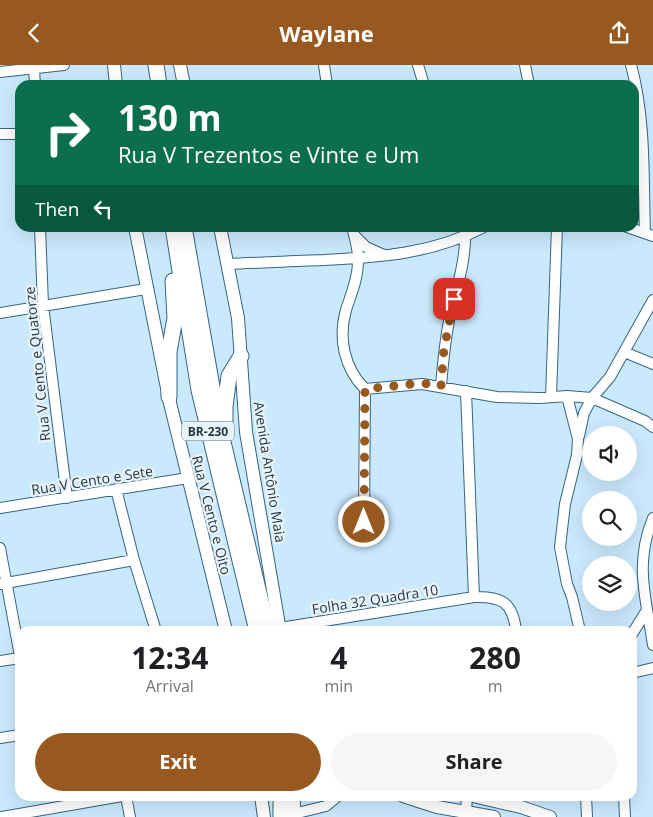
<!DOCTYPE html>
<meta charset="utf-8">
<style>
:root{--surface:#fff;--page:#f6f6f6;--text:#202124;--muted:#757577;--accent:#985921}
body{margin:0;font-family:"Open Sans",sans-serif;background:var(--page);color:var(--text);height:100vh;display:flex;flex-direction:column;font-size:19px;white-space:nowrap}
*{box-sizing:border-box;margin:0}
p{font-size:16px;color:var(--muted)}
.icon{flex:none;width:28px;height:28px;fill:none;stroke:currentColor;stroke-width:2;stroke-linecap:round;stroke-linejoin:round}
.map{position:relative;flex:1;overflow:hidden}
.panel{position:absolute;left:15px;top:561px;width:622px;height:175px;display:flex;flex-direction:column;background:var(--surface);border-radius:15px;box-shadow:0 5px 20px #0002}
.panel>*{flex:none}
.hud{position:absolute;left:15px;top:15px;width:624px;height:152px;border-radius:15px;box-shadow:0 5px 20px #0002;background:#0b6e4f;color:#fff;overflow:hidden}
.buttons{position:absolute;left:582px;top:361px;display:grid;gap:10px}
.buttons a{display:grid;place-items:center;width:55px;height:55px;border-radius:50%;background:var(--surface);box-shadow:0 5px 20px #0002;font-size:25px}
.pin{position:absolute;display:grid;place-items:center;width:42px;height:42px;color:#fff;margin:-21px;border-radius:10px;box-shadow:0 2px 8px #0006}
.me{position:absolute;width:55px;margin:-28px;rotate:0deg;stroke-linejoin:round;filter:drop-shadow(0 0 4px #0008)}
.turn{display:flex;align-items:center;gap:18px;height:105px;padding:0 20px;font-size:22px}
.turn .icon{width:65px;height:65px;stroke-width:2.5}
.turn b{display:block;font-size:35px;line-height:42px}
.then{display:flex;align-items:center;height:48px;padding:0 20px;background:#0003;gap:10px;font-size:19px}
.eta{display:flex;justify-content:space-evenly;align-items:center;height:85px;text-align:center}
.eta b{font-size:30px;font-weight:700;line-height:35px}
.button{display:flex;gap:10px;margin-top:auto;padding:10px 20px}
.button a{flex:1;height:58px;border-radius:30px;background:var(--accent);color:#fff;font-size:20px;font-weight:700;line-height:58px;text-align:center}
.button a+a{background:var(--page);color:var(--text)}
header{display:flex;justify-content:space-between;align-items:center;height:65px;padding:0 20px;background:var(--accent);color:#fff;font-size:22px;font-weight:700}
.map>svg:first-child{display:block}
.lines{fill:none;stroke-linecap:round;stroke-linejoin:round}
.minor-casing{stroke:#356482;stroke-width:12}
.major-casing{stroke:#356482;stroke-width:14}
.highway-casing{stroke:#356482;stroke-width:17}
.minor{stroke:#fff;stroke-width:10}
.major{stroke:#fff;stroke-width:12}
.highway{stroke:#fff;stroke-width:15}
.route{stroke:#985921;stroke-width:9;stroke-dasharray:0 16.2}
.labels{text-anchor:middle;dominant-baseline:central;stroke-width:4.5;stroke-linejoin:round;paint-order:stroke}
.shield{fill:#e9f3fa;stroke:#5f707b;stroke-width:1}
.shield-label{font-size:12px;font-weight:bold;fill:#243845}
.street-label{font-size:14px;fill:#243845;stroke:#e9f3fa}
</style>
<header><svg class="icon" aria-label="back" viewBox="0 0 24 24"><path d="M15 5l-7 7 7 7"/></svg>Waylane<svg class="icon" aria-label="share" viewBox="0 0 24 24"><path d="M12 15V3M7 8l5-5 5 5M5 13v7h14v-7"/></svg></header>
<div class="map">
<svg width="653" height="752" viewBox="0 0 653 752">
<rect width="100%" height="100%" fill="#cbe9fd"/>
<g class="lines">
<defs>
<path id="minor" d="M324 0 327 20
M418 0 424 20
M525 0 529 20
M631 0C646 55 643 111 645 168
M34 4 35 20
M0 7 64 0
M0 69H20
M40 162 43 240 67 433
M352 162C355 173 359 186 358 197 358 214 351 229 346 245 338 273 344 303 365 324L364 457
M627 162 653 171
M355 171 366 182 384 190
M227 199C259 198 291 196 324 195 381 192 432 189 484 162
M0 248 146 224
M624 287 653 299
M441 321C443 297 445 274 450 251 457 222 467 192 465 162
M365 324 422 319 497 332 540 333 567 331 592 333 645 356 653 362
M466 326 474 532
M567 331 578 374 577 390 565 439 560 482 567 519 572 532 580 566
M551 332 557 162
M579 371 584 348 592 333 610 312 653 235
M116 424 134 495 156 566
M0 443 188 413
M653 453C634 499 646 533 653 580
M0 483 20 591
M0 519 134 495
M280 563 474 532C501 531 513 537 516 566
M632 569 647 545
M0 596 20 593
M632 608 653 603
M0 673 20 670
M126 731 130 752
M586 731 587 752
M624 731 625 752
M466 746 467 731
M293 749 326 741 338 731
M2 752 122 731"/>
<path id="major" d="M114 0 116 20
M180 0 184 20
M135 162 170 338 226 566
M220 162 238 253 246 367 280 566
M261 731 264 752
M403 731 437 742 494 752
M473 731 521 742 550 752"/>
<path id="highway" d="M156 0 159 20
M173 162 199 325 257 566
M184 162 218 356 268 566
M169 332V287L175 253 173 216
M225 358V342L229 311 241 291
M281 731V752
M292 731 293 752"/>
</defs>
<use href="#minor" class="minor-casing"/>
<use href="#major" class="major-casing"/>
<use href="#highway" class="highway-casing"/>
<use href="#minor" class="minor"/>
<use href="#major" class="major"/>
<use href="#highway" class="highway"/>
</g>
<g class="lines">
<path class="route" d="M364 457 365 324 422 318 441 321 444 284 454 234"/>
</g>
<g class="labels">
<rect class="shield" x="182" y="356.5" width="52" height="19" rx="4"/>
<g class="shield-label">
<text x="208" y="366">BR-230</text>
</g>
<g class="street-label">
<text transform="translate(37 299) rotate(-96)">Rua V Cento e Quatorze</text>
<text transform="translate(270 407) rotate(81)">Avenida Antônio Maia</text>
<text transform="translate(92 415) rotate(-9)">Rua V Cento e Sete</text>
<text transform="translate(212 450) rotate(76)">Rua V Cento e Oito</text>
<text transform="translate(375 534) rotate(-9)">Folha 32 Quadra 10</text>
</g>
</g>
</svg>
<div class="buttons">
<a><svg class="icon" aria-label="sound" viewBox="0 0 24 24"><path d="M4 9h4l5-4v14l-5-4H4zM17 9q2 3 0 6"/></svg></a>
<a><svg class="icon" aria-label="search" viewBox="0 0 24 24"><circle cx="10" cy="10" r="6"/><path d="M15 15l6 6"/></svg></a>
<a><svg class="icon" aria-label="layers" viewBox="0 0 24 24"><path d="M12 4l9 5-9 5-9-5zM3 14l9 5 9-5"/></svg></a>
</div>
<div class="pin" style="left:454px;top:234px;background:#d93025"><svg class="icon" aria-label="arrive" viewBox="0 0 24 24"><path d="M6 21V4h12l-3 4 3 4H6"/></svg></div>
<svg class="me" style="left:364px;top:457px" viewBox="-20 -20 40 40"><circle r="17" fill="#985921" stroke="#fff" stroke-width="3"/><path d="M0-11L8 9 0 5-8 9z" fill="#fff"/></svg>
<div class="hud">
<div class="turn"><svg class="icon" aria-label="right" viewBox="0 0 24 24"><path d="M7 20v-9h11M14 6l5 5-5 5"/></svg><div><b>130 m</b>Rua V Trezentos e Vinte e Um</div></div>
<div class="then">Then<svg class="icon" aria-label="left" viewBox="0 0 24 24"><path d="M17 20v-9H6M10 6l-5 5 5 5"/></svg></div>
</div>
<section class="panel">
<div class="eta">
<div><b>12:34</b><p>Arrival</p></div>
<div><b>4</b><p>min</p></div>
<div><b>280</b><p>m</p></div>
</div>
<div class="button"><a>Exit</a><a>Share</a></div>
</section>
</div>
